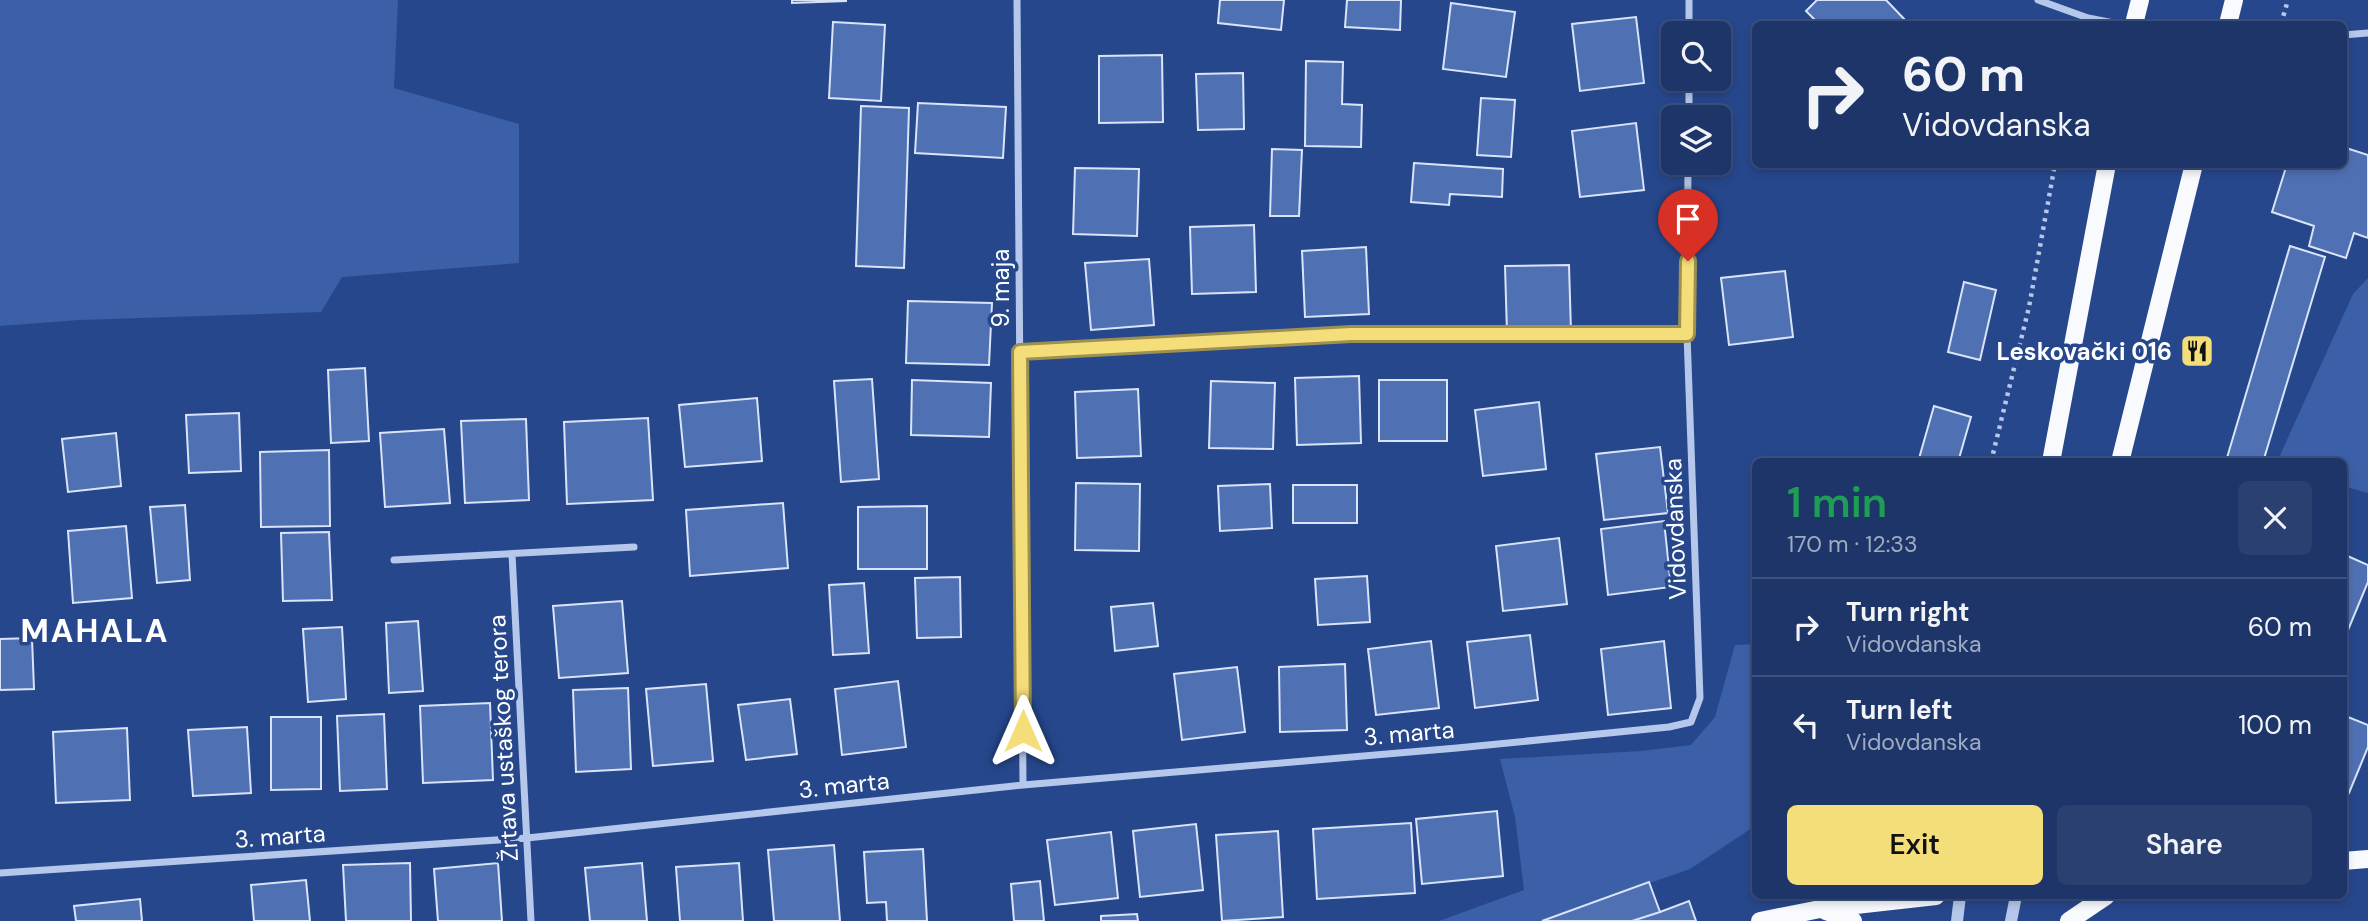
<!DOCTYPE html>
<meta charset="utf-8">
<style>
:root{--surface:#1d3569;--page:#2a4071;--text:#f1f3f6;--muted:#a0abc0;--line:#3b507d;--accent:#f3de7a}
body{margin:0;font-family:"DM Sans",sans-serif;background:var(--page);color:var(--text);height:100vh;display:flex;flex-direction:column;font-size:26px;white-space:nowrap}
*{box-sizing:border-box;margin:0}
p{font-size:23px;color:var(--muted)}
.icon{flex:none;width:38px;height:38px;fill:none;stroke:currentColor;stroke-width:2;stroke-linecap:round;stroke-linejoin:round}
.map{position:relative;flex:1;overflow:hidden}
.side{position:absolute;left:1752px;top:458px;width:595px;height:441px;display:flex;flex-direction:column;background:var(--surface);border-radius:10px;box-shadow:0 4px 10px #0003,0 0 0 2px var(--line)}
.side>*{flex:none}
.top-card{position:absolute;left:1752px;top:21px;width:595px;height:147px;border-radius:10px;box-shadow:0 4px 10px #0003,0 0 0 2px var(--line);background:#1d3569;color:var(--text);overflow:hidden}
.tools{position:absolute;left:1661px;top:21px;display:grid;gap:14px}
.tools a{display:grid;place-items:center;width:70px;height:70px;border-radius:10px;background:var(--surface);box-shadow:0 4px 10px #0003,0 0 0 2px var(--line);font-size:35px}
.pin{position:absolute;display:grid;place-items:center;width:60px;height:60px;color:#fff;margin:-72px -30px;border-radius:50% 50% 50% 0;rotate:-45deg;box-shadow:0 0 7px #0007}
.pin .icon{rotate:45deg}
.me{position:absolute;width:77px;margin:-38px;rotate:0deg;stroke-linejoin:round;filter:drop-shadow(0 0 5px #0008)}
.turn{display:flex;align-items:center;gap:24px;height:147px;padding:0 35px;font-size:32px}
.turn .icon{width:91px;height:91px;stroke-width:2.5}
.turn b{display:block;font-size:49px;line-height:60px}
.round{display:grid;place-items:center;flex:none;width:74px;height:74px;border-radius:10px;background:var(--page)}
.head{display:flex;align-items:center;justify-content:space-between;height:119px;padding:0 35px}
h1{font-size:42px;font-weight:600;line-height:52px;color:#1e9e55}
.cta{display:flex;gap:14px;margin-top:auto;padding:14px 35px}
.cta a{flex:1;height:80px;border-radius:10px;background:var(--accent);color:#111;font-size:28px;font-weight:600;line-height:80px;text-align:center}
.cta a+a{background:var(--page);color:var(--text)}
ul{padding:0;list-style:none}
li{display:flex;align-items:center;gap:21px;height:98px;padding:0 35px;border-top:2px solid var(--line)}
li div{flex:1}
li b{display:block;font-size:26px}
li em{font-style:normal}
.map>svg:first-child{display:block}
.green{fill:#3b60a8}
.building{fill:#4f70b2;stroke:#dae4f8;stroke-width:2}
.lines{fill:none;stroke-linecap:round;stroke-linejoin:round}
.path{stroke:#b5c7ea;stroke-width:4.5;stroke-dasharray:3.5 5;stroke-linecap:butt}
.minor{stroke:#b5c7ea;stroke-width:7}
.tertiary{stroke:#b5c7ea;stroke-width:12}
.primary{stroke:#f9fafe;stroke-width:18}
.route-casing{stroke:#9e904f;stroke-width:18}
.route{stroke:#f3de7a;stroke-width:12}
.labels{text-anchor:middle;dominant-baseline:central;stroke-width:7;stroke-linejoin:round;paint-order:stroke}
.street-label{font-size:24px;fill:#fff;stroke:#27478c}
.poi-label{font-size:24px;font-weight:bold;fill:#fff;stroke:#27478c;text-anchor:end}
.district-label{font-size:32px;font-weight:bold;letter-spacing:2px;fill:#fff;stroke:#27478c}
</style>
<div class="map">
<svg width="2368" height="921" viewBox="0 0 2368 921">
<rect width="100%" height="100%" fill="#27478c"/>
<path class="green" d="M0 0H398L394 88 519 124V263L342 277 321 312 79 320 0 326Z
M2368 278V493L2343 486V462H2277L2353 294Z
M1755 644V826L1690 869 1541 921H1439L1524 890 1515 817 1500 759 1641 751 1691 745 1715 717 1735 645Z"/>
<path class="building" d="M792 0H846V1L792 3Z
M1220 0H1284L1281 30 1218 23Z
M1347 0H1401L1400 30 1345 27Z
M1817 0H1886L1909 24H1819L1806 11Z
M1451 3 1515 12 1506 77 1443 69Z
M1636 17 1644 83 1580 91 1572 24Z
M833 22 885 25 881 101 829 98Z
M1162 55 1163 122 1099 123V56Z
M1306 61 1343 62 1342 104 1362 105 1361 147 1305 146Z
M1243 73 1244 129 1198 130 1196 74Z
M1481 98 1515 100 1511 157 1477 155Z
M918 103 1006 107 1003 158 915 153Z
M861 106 909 108 904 268 856 266Z
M1636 123 1644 190 1580 197 1572 131Z
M2343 147 2368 155V238L2354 233 2346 258 2309 246 2314 226 2272 212 2287 164H2343Z
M1272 149 1302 150 1299 216H1270Z
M1414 163 1503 169 1502 197 1450 194 1449 205 1411 202Z
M1075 168 1139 169 1137 236 1073 234Z
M1254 225 1256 292 1192 294 1190 227Z
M2290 246 2325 257 2263 462H2229L2226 461Z
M1366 247 1369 314 1305 317 1302 251Z
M1149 259 1154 325 1091 330 1085 263Z
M1569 265 1571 332 1507 333 1505 266Z
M1785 271 1793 337 1729 345 1721 278Z
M1964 282 1996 290 1980 360 1948 352Z
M908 301 992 303 989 365 906 363Z
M365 368 369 441 331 443 328 370Z
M1359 376 1361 443 1297 445 1295 378Z
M872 379 879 479 841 482 834 381Z
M912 380 991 383 989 437 911 435Z
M1379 380H1447V441H1379Z
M1211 381 1275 383 1273 449 1209 448Z
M1138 389 1141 456 1077 458 1075 392Z
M757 398 762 461 685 467 679 405Z
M1539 402 1546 469 1483 476 1475 410Z
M1934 406 1971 417 1958 462H1918Z
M239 413 241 471 189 473 186 415Z
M648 418 653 500 567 504 564 422Z
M526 419 529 500 465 503 461 421Z
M444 429 450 503 385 507 380 433Z
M116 433 121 486 68 492 62 439Z
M1660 447 1668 513 1604 520 1596 454Z
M329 450 330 526 261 527 260 452Z
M1076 483 1140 484 1139 551 1075 550Z
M1270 484 1272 528 1220 531 1218 486Z
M1293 485H1357V523H1293Z
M783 503 788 568 690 576 686 510Z
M185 505 190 580 157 583 150 507Z
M927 506V569H858V507Z
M1664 521 1671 587 1608 595 1601 529Z
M126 526 132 598 73 603 68 531Z
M329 532 332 600 283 601 281 533Z
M1559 538 1567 604 1503 611 1496 546Z
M2343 554 2368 565V582L2346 635 2343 633Z
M1367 576 1370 622 1318 625 1315 579Z
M960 577 961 637 917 638 915 578Z
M864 583 869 653 833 655 829 585Z
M622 601 628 673 559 678 553 606Z
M1153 603 1158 646 1115 651 1111 607Z
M418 621 423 691 389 693 386 623Z
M342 627 346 699 308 702 303 629Z
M1530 635 1538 700 1475 708 1467 642Z
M32 638 34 689 0 690V639Z
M1431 641 1439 708 1376 715 1368 649Z
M1664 641 1671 708 1608 715 1601 649Z
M1345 664 1347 730 1280 732 1279 667Z
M1237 667 1245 732 1182 740 1174 674Z
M898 681 906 747 842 755 835 689Z
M706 684 713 761 653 766 646 689Z
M628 688 631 769 576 772 573 690Z
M790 699 797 754 746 760 738 705Z
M490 703 493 780 423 783 420 706Z
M384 714 387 789 340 791 337 716Z
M2343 715 2368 725V747L2349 793 2343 791Z
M271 717H321V789L271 790Z
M247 727 251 793 193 796 188 730Z
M127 728 130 800 56 803 53 732Z
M1497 811 1503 876 1422 884 1416 819Z
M1411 823 1415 893 1317 899 1313 829Z
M1196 824 1203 890 1140 897 1133 831Z
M1278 831 1283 917 1222 921 1216 835Z
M1111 832 1118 898 1055 905 1047 840Z
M834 845 840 921H774L768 850Z
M923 849 927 921H887L886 902 867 903 864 852Z
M410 863 411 921H346L343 865Z
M498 863 502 921H438L434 869Z
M642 863 647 921H590L585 868Z
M739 863 743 921H680L676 867Z
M306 880 310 921H254L251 885Z
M1040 881 1044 921H1014L1011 884Z
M1649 882 1660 912 1632 921H1542Z
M140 899 142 921H76L74 906Z
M1689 901 1696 921H1632L1660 912Z
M1137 914 1138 921H1101V916Z"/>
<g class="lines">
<path class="path" d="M2281 24 2288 0
M1991 462 2029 307 2055 164"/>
<path class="minor" d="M1017 0 1023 785
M2038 0 2088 18 2119 24
M1689 33V0
M2343 35 2368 33
M1689 117V79
M1020 352 1351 334H1687
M512 554 531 921
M394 560 634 547
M0 873 527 838 1023 785 1457 748 1669 727 1691 722 1700 698 1687 334 1688 163"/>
<path class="tertiary" d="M1957 921 1960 896
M2011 921 2016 896"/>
<path class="primary" d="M2134 24 2140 0
M2228 24 2234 0
M2051 462 2107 164
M2120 462 2194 164
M2343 861 2368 859
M1826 911 1853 921
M1760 921 1820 909 1936 896
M2069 921 2106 896"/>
</g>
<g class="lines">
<defs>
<path id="route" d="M1023 731 1020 352 1351 334H1687L1688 261"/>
</defs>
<use href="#route" class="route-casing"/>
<use href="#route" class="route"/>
</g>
<defs>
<symbol id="restaurant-square" viewBox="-11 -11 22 22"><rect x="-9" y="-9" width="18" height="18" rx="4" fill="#f3de7a" stroke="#27478c"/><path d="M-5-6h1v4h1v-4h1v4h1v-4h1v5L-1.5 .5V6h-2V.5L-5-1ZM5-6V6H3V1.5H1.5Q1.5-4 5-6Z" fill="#111"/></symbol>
</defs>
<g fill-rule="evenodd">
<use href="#restaurant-square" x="2178" y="332" width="38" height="38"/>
</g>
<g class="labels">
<g class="street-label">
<text transform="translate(1000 288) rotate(-90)">9. maja</text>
<text transform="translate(1675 529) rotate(-92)">Vidovdanska</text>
<text transform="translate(1409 733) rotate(-5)">3. marta</text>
<text transform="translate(503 738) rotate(-93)">Žrtava ustaškog terora</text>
<text transform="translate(844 785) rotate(-6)">3. marta</text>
<text transform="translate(280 836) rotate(-4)">3. marta</text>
</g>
<g class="poi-label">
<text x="2172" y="351">Leskovački 016</text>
</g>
<g class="district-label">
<text x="95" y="631">MAHALA</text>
</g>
</g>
</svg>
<div class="tools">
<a><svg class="icon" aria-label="search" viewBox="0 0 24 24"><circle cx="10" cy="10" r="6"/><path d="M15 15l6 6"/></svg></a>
<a><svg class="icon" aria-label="layers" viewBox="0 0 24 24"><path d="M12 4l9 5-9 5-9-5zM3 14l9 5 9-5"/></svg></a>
</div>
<div class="pin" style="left:1688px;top:261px;background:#d93025"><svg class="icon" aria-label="arrive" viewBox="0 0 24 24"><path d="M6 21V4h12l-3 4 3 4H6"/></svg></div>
<svg class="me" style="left:1023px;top:731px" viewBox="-20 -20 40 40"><path d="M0-17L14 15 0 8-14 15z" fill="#f3de7a" stroke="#fff" stroke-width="4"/></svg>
<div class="top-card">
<div class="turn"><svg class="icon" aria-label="right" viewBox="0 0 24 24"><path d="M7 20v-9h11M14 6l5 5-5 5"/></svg><div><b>60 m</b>Vidovdanska</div></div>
</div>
<section class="side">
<div class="head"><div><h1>1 min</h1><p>170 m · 12:33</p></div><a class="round"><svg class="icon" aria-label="close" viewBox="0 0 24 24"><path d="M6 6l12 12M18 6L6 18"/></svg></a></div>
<ul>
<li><svg class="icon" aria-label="right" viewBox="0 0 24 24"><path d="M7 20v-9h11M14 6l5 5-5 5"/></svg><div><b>Turn right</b><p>Vidovdanska</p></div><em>60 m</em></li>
<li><svg class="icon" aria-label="left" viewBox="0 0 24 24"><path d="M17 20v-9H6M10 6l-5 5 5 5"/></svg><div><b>Turn left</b><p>Vidovdanska</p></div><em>100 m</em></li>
</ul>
<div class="cta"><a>Exit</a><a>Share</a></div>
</section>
</div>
